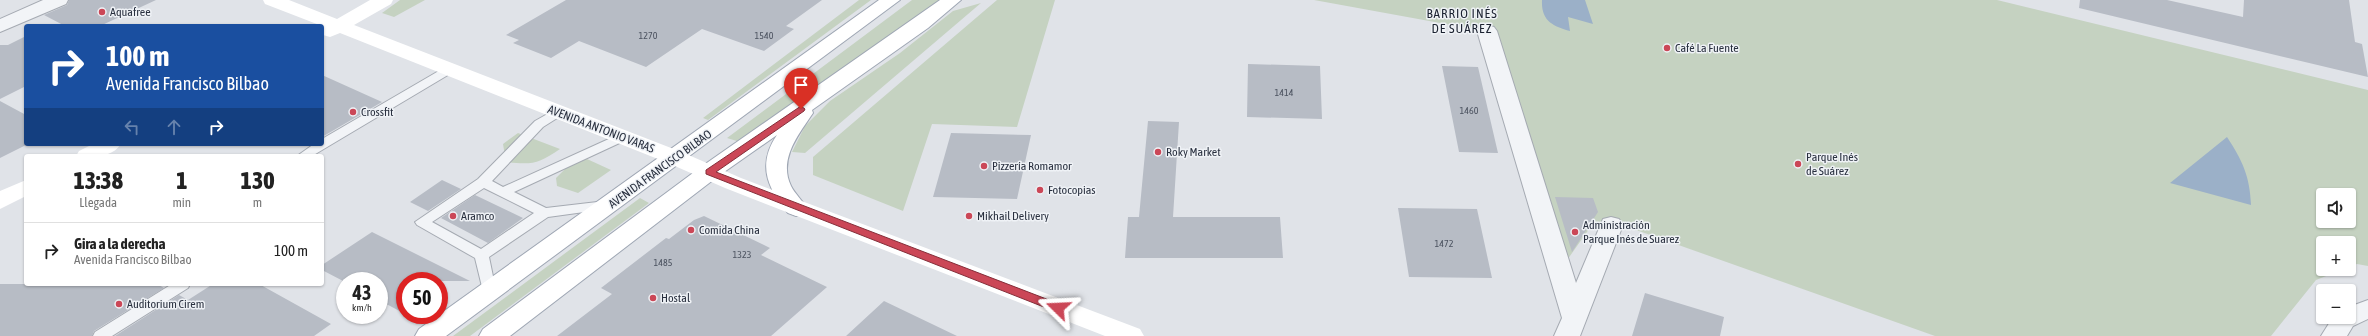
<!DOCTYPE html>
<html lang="es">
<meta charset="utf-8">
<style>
:root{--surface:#fff;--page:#f2f2f2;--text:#222;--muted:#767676;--line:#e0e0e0}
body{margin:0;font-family:"Asap Condensed",sans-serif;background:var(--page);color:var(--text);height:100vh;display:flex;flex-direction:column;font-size:15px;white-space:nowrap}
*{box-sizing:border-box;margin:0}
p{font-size:13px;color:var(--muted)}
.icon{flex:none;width:22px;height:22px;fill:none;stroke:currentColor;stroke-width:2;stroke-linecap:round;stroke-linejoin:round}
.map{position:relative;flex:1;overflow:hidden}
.side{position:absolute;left:24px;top:154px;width:300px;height:132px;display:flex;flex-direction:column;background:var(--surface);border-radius:4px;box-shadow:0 1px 3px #0004}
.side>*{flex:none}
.guide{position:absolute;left:24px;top:24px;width:300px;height:122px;border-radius:4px;box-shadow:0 1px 3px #0004;background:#1a4fa0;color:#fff;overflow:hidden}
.buttons{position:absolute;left:2316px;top:188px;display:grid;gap:8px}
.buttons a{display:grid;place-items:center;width:40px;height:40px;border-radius:4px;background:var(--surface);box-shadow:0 1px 3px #0004;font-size:20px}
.speed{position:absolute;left:336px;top:272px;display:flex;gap:8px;font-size:20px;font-weight:700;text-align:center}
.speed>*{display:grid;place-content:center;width:52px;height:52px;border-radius:50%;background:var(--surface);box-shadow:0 1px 3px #0004;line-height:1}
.speed small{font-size:10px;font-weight:400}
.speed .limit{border:6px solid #d22;background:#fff;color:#111}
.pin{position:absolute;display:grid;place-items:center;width:34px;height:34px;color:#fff;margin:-41px -17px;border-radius:50% 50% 50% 0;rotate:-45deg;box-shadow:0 0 4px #0007}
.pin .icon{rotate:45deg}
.me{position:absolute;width:44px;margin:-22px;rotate:291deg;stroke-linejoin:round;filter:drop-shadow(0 0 3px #0008)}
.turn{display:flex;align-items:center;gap:14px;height:84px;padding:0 16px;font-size:18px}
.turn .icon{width:52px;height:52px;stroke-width:2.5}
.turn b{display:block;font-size:28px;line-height:34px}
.lanes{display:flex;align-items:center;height:38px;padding:0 16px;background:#0003;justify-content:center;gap:20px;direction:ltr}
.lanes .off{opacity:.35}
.eta{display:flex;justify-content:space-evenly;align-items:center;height:68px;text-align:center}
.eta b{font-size:24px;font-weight:800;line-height:28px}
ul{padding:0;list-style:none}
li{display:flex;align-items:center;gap:12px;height:56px;padding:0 16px;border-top:1px solid var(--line)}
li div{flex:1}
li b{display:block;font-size:15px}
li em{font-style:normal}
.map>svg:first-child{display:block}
.green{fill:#c5d2c1;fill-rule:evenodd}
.water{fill:#9bb0c8}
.building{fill:#b7bcc5}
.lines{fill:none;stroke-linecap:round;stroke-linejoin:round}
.lane-casing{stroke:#a5aab2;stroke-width:2}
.street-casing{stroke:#a5aab2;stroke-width:2}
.primary-casing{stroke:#9fa7b4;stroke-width:2}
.lane{fill:#f2f4f7;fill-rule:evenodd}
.street{fill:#f2f4f7;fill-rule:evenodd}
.secondary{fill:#fff;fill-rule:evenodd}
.primary{fill:#fff;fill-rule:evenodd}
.route{fill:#cb4757;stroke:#842e39}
.poi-dot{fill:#cb4757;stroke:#eff2f6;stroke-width:1.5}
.labels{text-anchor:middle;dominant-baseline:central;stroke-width:3;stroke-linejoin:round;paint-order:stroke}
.number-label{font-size:10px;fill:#4c5360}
.poi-label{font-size:12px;fill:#29303f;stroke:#eff2f6;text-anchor:start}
.street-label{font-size:12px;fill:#29303f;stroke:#eff2f6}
.neighbourhood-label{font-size:13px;letter-spacing:1px;fill:#1b2230;stroke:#eff2f6}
</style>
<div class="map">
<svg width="2368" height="336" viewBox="0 0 2368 336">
<rect width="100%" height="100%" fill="#e0e3e8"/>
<path class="green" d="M400 0H425L394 17 382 13Z
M859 0H871L708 120 703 118Z
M912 0H940L740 142 727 138Z
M997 0H1055L1017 127 932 124 903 211 813 175V157Z
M1314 0H1997L2368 90V266L2357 264 2349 267V243H2323V269H2344L2316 280 2271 336H1935L1639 231 1594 222 1565 263 1495 33ZM2323 195H2349V221H2323Z
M981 3 805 153 792 152 805 126 830 101 900 53 953 11Z
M518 133 560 149C538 164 532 165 506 162L503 144Z
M587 159 611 170 578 193 557 186 556 178 567 167Z
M640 198 649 203 470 336H453Z"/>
<path class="water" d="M1542 0H1585L1593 24 1568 17 1570 31C1553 26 1541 21 1542 0Z
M2227 137C2242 160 2250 176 2251 205L2170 183Z"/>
<path class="building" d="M69 0H156L100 26H65L44 15 67 5Z
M566 0H822L786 26 794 29 764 51 702 29 646 67 579 41 551 58 513 43 519 40 506 35Z
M2080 0H2167L2243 17 2244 0H2349L2355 42 2362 44 2368 77 2079 8Z
M26 36V86L0 99V45H8Z
M1248 64 1320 66 1322 119 1247 117Z
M1442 66 1478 67 1498 153 1459 152Z
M322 75 382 102 322 137Z
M0 101 26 115V145L0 158Z
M1148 121 1179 122 1173 217H1280L1283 258H1125L1128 217H1139Z
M951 133 1031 135 1017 199 933 197Z
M442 180 461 189 428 211 410 202Z
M475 195 523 218 488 243 441 218Z
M1555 197 1593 198 1598 212 1572 252Z
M1398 208 1477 209 1492 278 1409 277Z
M704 216 770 248 761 255 827 287 771 336H557L612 294 601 288 666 238 669 239 694 220Z
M372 232 470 281H405V314L379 300V281L345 282 322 270V265Z
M0 284H157L164 288 94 331 92 336H0Z
M213 284H259L331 324 314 336H115L179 295 188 300Z
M1645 293 1724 317 1720 336H1632Z
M884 301 957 336H846Z"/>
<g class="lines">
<defs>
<path id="lane" d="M449 65 455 69 453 72 312 156H297L314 144H322V139Z
M558 108 562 109 564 112 562 115 543 127 492 181 503 187 622 133 626 134 628 137 626 140 514 192 546 208 606 201 613 205 606 209 548 217 489 257 496 291 494 295H484L475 258 417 225 415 222 478 179 535 121ZM484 188 534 213 481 249 432 222Z
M172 284H190L188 288 112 336H93L95 332Z"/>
<path id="street" d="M43 0H68L66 4 0 32V19Z
M1487 25 1494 27 1497 31 1576 283 1603 219 1611 217 1619 219 1623 225 1580 336H1554L1562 318 1477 31 1480 27Z
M2368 300V319L2353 326 2347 336H2321L2333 317H2349V307Z"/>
<path id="primary" d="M879 0H900L446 336H415L419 329Z
M940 0H961L928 28 812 110 813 113C799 134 778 159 791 186 795 194 802 200 807 208L804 213 796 216 788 213C767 188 757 164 777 135L717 177 510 336H479L483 329 701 167Z"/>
</defs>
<use href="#lane" class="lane-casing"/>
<use href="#street" class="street-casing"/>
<use href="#primary" class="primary-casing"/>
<use href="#lane" class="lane"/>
<use href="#street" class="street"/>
<path class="secondary" d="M263 0H289L337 19 370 0H393L391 4 354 25 684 153 741 178 1140 329 1144 336H1105L725 188 668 163 340 33 330 37 323 35 322 26 265 4Z
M93 144H121C111 159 92 156 76 156L79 151Z
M26 180V196L0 209V191Z"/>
<use href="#primary" class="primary"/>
</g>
<path class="route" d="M801 106 805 109 804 111 716 172 1062 305V311H1054L706 174V170Z"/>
<g class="poi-dot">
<circle cx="102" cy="12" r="4"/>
<circle cx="1667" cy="48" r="4"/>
<circle cx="353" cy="112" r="4"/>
<circle cx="1158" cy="152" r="4"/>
<circle cx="1798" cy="164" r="4"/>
<circle cx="984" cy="166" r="4"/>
<circle cx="1040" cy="190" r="4"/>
<circle cx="453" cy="216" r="4"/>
<circle cx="969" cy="216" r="4"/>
<circle cx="691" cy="230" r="4"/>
<circle cx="1575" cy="232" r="4"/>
<circle cx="653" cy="298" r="4"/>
<circle cx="119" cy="304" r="4"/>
</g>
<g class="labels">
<g class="number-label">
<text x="648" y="35">1270</text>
<text x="764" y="35">1540</text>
<text x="1284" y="92">1414</text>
<text x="1469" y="110">1460</text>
<text x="1444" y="243">1472</text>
<text x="742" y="254">1323</text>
<text x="663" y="262">1485</text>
</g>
<g class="poi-label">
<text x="110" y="12">Aquafree</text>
<text x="1675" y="48">Café La Fuente</text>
<text x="361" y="112">Crossfit</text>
<text x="1166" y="152">Roky Market</text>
<text x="1806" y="157">Parque Inés<tspan x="1806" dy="14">de Suárez</tspan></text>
<text x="992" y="166">Pizzería Romamor</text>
<text x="1048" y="190">Fotocopias</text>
<text x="461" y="216">Aramco</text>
<text x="977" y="216">Mikhail Delivery</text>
<text x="1583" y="225">Administración<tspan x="1583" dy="14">Parque Inés de Suarez</tspan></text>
<text x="699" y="230">Comida China</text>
<text x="661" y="298">Hostal</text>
<text x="127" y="304">Auditorium Cirem</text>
</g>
<g class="street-label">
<text transform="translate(601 129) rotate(21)">AVENIDA ANTONIO VARAS</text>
<text transform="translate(660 169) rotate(-36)">AVENIDA FRANCISCO BILBAO</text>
</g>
<g class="neighbourhood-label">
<text x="1462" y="13">BARRIO INÉS<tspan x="1462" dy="15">DE SUÁREZ</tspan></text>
</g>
</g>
</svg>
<div class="buttons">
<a><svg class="icon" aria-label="sound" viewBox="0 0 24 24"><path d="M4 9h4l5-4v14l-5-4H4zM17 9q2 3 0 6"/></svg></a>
<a>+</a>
<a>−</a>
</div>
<div class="speed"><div>43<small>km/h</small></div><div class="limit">50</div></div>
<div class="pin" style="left:801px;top:109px;background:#d93025"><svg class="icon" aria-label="arrive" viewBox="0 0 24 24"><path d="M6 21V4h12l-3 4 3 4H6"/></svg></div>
<svg class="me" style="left:1058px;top:308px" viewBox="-20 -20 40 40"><path d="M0-17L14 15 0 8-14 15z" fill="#cb4757" stroke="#fff" stroke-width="4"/></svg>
<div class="guide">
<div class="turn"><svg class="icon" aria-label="right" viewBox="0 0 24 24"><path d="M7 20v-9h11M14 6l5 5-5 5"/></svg><div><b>100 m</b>Avenida Francisco Bilbao</div></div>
<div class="lanes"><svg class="icon off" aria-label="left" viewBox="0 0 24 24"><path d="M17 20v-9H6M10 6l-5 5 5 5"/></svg><svg class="icon off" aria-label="ahead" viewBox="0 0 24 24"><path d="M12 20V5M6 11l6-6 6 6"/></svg><svg class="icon" aria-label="right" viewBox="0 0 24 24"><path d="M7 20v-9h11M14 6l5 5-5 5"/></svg></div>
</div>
<section class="side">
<div class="eta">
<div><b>13:38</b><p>Llegada</p></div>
<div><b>1</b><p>min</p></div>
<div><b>130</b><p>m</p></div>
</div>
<ul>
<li><svg class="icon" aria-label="right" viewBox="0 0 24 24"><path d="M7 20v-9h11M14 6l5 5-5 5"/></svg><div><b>Gira a la derecha</b><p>Avenida Francisco Bilbao</p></div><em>100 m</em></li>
</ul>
</section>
</div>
